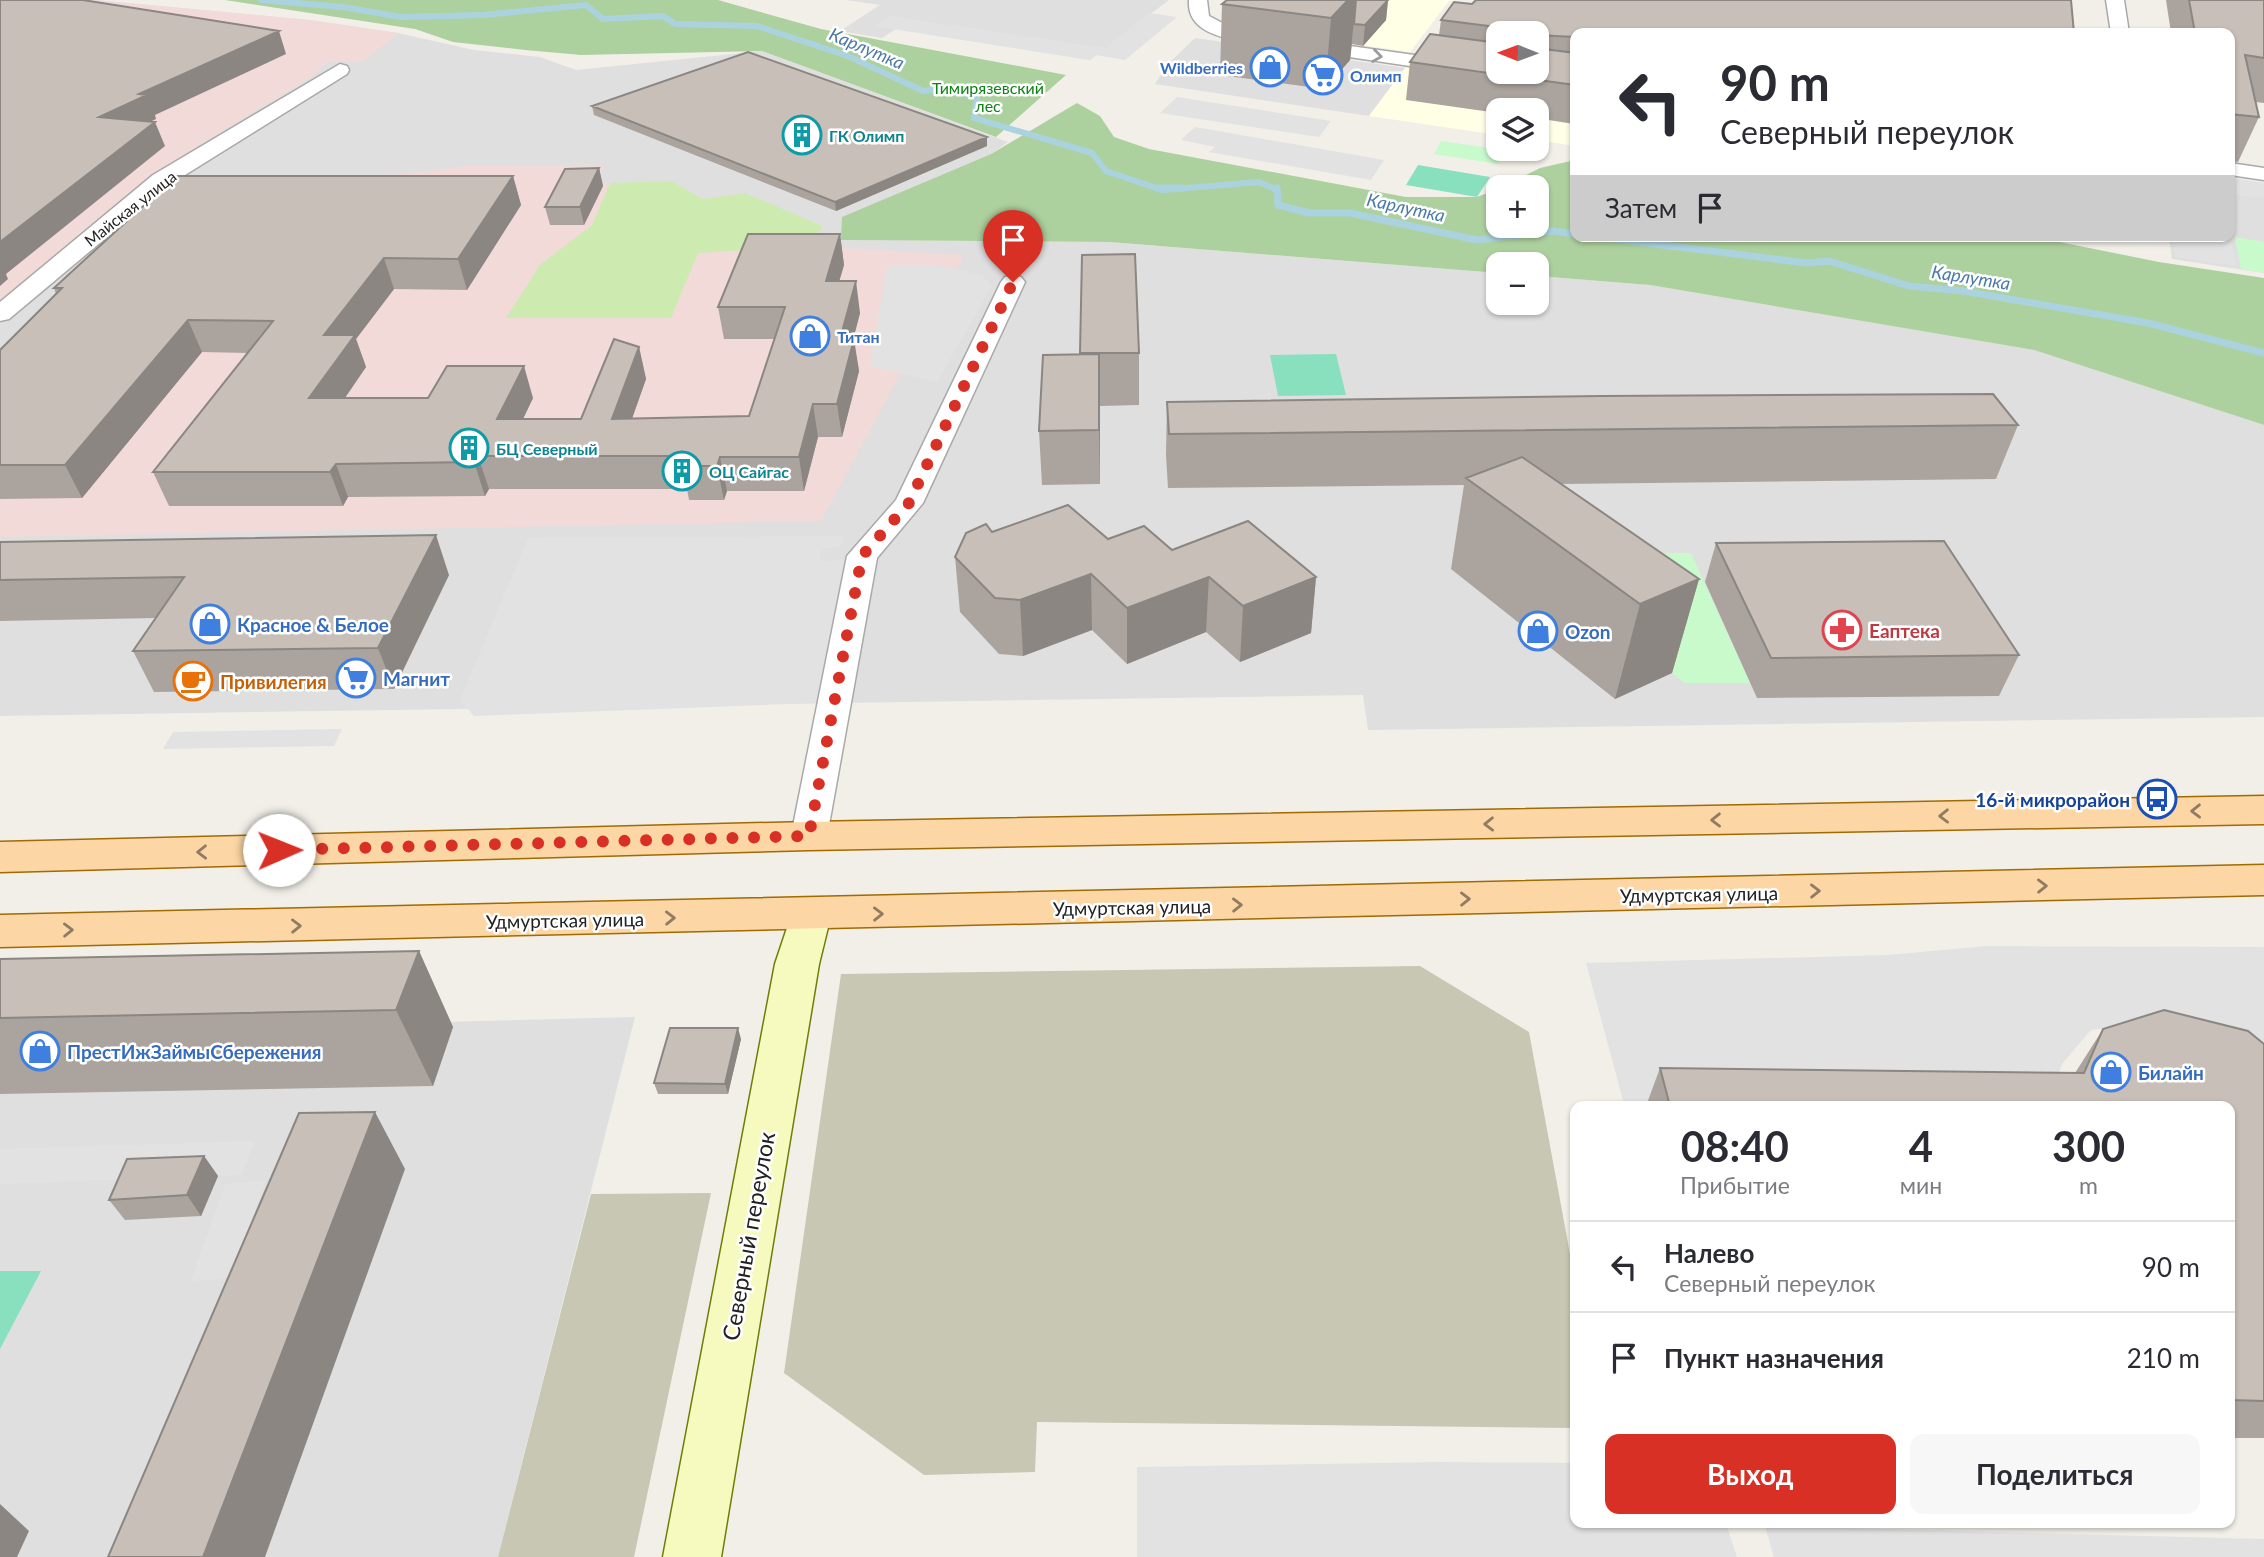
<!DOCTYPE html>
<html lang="ru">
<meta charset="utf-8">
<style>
:root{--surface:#fff;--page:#f7f7f7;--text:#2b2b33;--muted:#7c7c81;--line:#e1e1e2;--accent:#d93025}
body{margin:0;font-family:Lato,sans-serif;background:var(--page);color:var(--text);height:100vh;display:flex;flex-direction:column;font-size:26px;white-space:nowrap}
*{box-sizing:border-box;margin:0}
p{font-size:23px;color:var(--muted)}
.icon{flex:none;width:38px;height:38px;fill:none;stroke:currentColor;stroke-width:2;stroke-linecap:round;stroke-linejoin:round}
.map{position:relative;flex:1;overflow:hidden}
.side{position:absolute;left:1570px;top:1101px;width:665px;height:427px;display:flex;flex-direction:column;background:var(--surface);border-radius:14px;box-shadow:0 2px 5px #0004}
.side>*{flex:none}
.hud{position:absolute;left:1570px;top:28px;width:665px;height:214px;border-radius:14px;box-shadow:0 2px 5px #0004;background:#fff;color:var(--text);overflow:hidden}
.needle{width:46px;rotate:271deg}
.tools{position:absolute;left:1486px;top:21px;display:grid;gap:14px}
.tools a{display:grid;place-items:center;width:63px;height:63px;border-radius:14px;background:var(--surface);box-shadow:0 2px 5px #0004;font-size:35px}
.pin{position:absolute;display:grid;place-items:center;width:60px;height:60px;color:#fff;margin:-72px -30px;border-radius:50% 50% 50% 0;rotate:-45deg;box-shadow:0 0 7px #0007}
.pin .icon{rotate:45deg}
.me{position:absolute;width:77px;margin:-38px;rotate:89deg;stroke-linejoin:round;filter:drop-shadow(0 0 5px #0008)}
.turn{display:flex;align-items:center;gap:24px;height:147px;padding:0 35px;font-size:32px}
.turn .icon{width:91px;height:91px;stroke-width:2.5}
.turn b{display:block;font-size:49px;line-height:60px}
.then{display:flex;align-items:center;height:66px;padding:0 35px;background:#0003;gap:14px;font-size:26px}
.eta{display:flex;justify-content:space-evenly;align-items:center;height:119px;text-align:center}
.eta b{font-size:42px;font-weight:700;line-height:49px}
.button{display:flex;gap:14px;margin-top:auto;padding:14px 35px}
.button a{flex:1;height:80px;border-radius:14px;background:var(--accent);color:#fff;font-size:28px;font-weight:700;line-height:80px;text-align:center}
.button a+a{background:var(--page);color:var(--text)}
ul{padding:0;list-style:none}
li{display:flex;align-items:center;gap:21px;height:91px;padding:0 35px;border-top:2px solid var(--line)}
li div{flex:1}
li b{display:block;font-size:26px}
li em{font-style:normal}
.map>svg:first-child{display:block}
.residential{fill:#e0dfdf}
.commercial{fill:#f2dad9}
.education{fill:#ffffe5}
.construction{fill:#c7c7b4}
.grass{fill:#cdebb0}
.forest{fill:#add19e}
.park{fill:#c8facc}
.pitch{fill:#88e0be}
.parking{fill:#e2e2e2}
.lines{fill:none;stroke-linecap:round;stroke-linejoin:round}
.stream-far1{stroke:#aad3df;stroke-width:6}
.stream{stroke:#aad3df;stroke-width:7}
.street-casing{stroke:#a9a9a9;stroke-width:3}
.secondary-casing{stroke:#707d05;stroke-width:3}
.primary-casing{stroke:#a06b00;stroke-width:3}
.street{fill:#fff;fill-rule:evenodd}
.secondary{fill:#f7fabf;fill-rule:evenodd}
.primary{fill:#fcd6a4;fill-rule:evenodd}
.wall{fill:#aba49e;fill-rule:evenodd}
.shaded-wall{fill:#8b8681}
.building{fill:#c7bfb8;stroke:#8b8681;stroke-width:2}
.oneway{stroke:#9c9c9c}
.oneway2{stroke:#8f7c63}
.route{stroke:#d93025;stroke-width:12;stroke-dasharray:0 21.6}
.labels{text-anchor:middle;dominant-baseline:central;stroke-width:5;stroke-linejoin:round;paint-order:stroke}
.far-shop-label{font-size:16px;font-weight:bold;fill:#366cbe;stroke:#fff;text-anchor:start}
.far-park-label{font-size:16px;fill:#0c8416;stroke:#fff}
.far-culture-label{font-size:16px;font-weight:bold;fill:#0d838f;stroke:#fff;text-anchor:start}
.far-street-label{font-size:16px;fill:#222;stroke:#fff}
.far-water-label{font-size:18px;font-style:italic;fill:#4a7aab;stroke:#fff}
.shop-label{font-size:19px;font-weight:bold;fill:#366cbe;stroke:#fff;text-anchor:start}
.health-label{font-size:19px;font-weight:bold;fill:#be3a42;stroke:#fff;text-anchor:start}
.food-label{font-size:19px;font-weight:bold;fill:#c56008;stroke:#fff;text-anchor:start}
.transit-label{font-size:19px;font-weight:bold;fill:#164399;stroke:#fff;text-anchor:end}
.street-label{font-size:19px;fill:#222;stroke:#fff}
.near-street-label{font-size:23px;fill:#222;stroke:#fff}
</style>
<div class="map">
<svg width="2264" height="1557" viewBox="0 0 2264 1557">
<rect width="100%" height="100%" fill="#f2efe9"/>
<path class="residential" d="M0 0H96L310 20 398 33 474 50 540 57 576 70 762 51 1008 142 991 154 843 217 842 240 1110 242 1498 273V303H1536L1537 276 1650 285 2034 350 2264 425V717L1368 730 1363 695 0 716Z
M846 0H1169L1090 60 896 29 882 38 840 31 880 5Z
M1195 38 1405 68 1369 116 1155 84 1169 63Z
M2230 178 2264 183V273L2172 259 2169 236H2230Z
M635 1017 498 1557H0V1033Z"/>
<path class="commercial" d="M0 0H96L310 20 398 33 362 62 328 61 311 77 149 176 0 304Z
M472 165 605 166 594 183H610L592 225 540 265 507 318 698 253 809 246 964 255 821 521 0 537V362L171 187 405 174Z"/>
<path class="education" d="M1252 0H1457L1449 1 1410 52 1226 26Z
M1405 68 1575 91V146L1537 140 1536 110H1498V135L1369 116Z"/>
<path class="construction" d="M1420 966 1529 1032 1575 1281V1428L1037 1422 1035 1472 924 1475 784 1373 841 974Z
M711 1193 634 1557H498L591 1194Z"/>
<path class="grass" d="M671 181 703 199 745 193 823 226 809 246 698 253 671 318H506L540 265 592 225 610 183Z"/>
<path class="forest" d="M225 0H718L821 29 1066 75 996 137 762 51 581 55 525 50 453 42 415 29Z
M1077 103 1100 116 1114 137 1149 149 1406 197H1477L1498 189V226H1536V187H1502L1540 168 1575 160V236H2030L2159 262 2264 278V425L2034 350 1650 285 1537 276 1536 264H1498V273L1110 242 841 240 842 217 991 154Z"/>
<path class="park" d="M1441 141 1505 150 1498 164 1434 154Z
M2235 237 2264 242V273L2241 269Z
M1564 552 1691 553 1750 683H1685L1569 596Z"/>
<path class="pitch" d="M1418 165 1490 177 1477 197 1406 185Z
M1336 354 1346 395 1278 396 1270 355Z
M0 1271H41L0 1349Z"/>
<path class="parking" d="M1149 13 1177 17 1125 60 1096 55 1090 60 874 26 889 16 1105 48Z
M1177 97 1331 121 1319 137 1160 113Z
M1195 127 1384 160 1371 180 1209 152 1215 147 1181 140Z
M2230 178 2264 183V198L2230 194Z
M2172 236H2229L2237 266 2175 257Z
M887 265 944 266 982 275 992 286 937 382 870 366Z
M843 536 842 545 823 549 820 555V561L848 560 816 703 474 716 460 700 528 538Z
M342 729 334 746 163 749 173 732Z
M1987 946 2264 947V1068L2151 1022 2091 1030 2062 1064 2049 1102 1624 1104 1586 963 1888 955Z
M255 1141 242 1175 0 1184V1149Z
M266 1180 233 1278 191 1281 225 1184Z
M1440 1462 1575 1463V1522L1726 1523 1737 1557H1137V1467Z
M1765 1526 2264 1539V1557H1774Z"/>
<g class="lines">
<path class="stream-far1" d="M261 0 343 7 401 17 483 15 586 5 603 19 663 16 675 24 757 26 848 56 923 91 950 87 977 99 974 118 1092 153 1106 171 1162 190
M1163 190 1259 182 1277 190"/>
<path class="stream" d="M1157 188H1184
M1277 188 1278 205 1309 213H1350L1477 240 1553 231 1575 234
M1591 236 1807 263 1829 261 1909 286 1963 291 2148 323 2264 353"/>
<defs>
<path id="street" d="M1189 0H1207L1209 16 1236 30 1457 61 1466 67 1457 73 1234 40C1212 35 1187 27 1189 0Z
M2106 0H2124L2129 33H2111Z
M340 64 347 66 349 70 347 74 169 185 9 319 0 321V302L153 175Z
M2230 163 2264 168V180L2230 175Z
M1013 275 1021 277 1025 282 923 503 877 558 827 836 822 845 809 849 796 845 791 836 847 556 896 500 1001 282 1005 277Z"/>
<path id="secondary" d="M810 899 825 904 831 915 819 964 721 1557H663L775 964 795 904Z"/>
<path id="primary" d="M2264 796V824L809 850 0 872V842L809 822Z
M2264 865V895L0 947V915Z"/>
</defs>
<use href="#street" class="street-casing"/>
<use href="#secondary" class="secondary-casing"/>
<use href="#primary" class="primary-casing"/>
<use href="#street" class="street"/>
<use href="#secondary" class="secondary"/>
<use href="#primary" class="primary"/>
</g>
<path class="wall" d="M1388 0 1386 20 1363 46 1352 44 1350 60 1325 89 1220 75 1222 4Z
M2166 0H2264V103L2255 102 2259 117 2238 162 2230 161V33H2171Z
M1472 4 2074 33H1575L1574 124 1536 118V110H1498V113L1406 100 1410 62 1439 35 1441 20ZM1498 33H1536V72H1498Z
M592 106 987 137V146L836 211 594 115Z
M599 168 603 186 584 225H550L545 207Z
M513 176 521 205 467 290 394 289 356 339 366 367 345 398H533L523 419H581L639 347 646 379 632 419 749 416 774 339H724L718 307 840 234 844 265 839 281 860 313 853 339 859 371 842 437H818L804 491H727L724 500H689L687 489H489L485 496 348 497 343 506H169L153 472 248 353 202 352 82 498 0 499V350L56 294 54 288Z
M1082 255 1139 353V405L1100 406V484L1042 485 1039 431 1080 354Z
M1167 402 2018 425 1996 479 1562 484 1699 579 1672 673 1615 699 1451 569 1464 485 1168 488 1166 455Z
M992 532 1108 539 1316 577 1311 633 1240 662 1206 632 1127 664 1092 630 1023 656 999 654 960 612 955 557Z
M0 542 449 575 394 689 154 692 133 651 156 618 0 621Z
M1716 543 2019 655 1999 696 1757 698 1705 582Z
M419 951 453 1027 433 1086 0 1094V959Z
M2103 1029 2264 1044V1438H2230V1106H1646L1660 1068 2075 1073Z
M741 1039 728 1094H658L654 1083Z
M204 1156 218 1176 201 1216 125 1220 109 1200Z"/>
<path class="shaded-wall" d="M1348 0H1364L1355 10 1350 60 1325 89 1331 18Z
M1388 0 1386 20 1363 46 1365 25Z
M279 31 286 54 155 115 156 119 109 141 99 117 139 94Z
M155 122 165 146 6 274 8 279 0 286V242Z
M987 137V146L836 211 835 202Z
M599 168 603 186 584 225 580 207Z
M513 176 521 205 467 290 458 259Z
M840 234 844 265 830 313 826 281Z
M384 258 394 289 356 339 366 367 322 431 309 398 324 335Z
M856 281 860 313 845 371 840 339Z
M188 320 202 352 82 498 65 465Z
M854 339 859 371 842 437 837 404Z
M639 347 646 379 620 452 612 419Z
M1099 354 1100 406V484L1099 430Z
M524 366 533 398 507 452 497 419Z
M813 404 818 437 804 491 799 457Z
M478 456 489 489 485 496 474 462Z
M720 457 727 491 724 500 717 466Z
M336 464 348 497 343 506 330 472Z
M436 535 449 575 394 689 378 648Z
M1091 574 1092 630 1023 656 1020 600Z
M1209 577 1206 632 1127 664V608Z
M1316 577 1311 633 1240 662 1243 606Z
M1699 579 1672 673 1615 699 1640 604Z
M419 951 453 1027 433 1086 396 1010Z
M738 1028 741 1039 728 1094 725 1084Z
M375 1112 405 1169 265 1557H203Z
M204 1156 218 1176 201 1216 187 1195Z
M0 1504 29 1531 17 1557H0Z"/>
<path class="building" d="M0 0H83L279 31 139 94 147 95 99 117 155 122 0 242Z
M1227 0H1348L1331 18 1222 4Z
M1356 0H1388L1365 25 1354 24Z
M1476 0H2071L2074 33H1679L1664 31 1663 33H1575V37L1536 35V33H1506L1504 28 1441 20 1454 2 1472 4Z
M2189 0H2264V58L2245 55 2259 117 2230 114V33H2195Z
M1430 34 1498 43V72H1536V48L1575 53V85L1410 62Z
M748 52 987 137 835 202 592 106Z
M599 168 580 207H545L565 169Z
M176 176H513L458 259 384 258 324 335H355L309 398H428L447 366H524L497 419H581L614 339 639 347 612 419 749 416 785 307H718L748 234H840L826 281H856L840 339H854L837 404H813L799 457H720L717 466H682L686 456H478L474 462 336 464 330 472H153L273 321 188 320 65 465H0V350L62 288H54Z
M1135 254 1139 353H1080L1082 255Z
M1099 354V430L1039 431 1043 355Z
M1993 394 2018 425 1169 434 1167 402 1601 396Z
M1522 457 1699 579 1640 604 1466 478Z
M1068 505 1108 539 1144 526 1172 550 1248 521 1316 577 1243 606 1209 577 1127 608 1091 574 1020 600 995 598 955 557 966 533 986 524 992 532Z
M436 535 378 648 133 651 184 577 0 580V542Z
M1944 541 2019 655 1771 658 1716 543Z
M419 951 396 1010 0 1018V959Z
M2164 1010 2248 1031 2264 1044V1401L2230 1400V1106H1670L1660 1068 2084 1073 2103 1029Z
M670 1028H738L725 1084 654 1083Z
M375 1112 203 1557H108L299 1113Z
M204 1156 187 1195 109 1200 127 1159Z"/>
<defs><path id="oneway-chevron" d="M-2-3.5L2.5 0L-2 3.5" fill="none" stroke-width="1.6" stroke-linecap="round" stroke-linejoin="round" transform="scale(1.75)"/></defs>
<use class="oneway" href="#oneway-chevron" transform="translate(1377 56) rotate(8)"/>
<g class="oneway2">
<use href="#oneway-chevron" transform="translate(2196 811) rotate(179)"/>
<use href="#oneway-chevron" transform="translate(1944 816) rotate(179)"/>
<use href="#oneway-chevron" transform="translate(1716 820) rotate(179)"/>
<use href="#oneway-chevron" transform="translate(1489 824) rotate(179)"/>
<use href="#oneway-chevron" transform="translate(202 852) rotate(179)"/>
<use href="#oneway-chevron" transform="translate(2042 886) rotate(-1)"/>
<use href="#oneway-chevron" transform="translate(1815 891) rotate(-1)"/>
<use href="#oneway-chevron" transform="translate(1465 899) rotate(-1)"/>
<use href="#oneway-chevron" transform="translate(1237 905) rotate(-1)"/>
<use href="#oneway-chevron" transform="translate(878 914) rotate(-1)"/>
<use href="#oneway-chevron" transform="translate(670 918) rotate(-1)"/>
<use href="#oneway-chevron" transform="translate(296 926) rotate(-1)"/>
<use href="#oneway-chevron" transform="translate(68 930) rotate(-1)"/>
</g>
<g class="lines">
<path class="route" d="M279 850 809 836 862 556 909 503 1013 282"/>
</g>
<defs>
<symbol id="shop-ring" viewBox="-11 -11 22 22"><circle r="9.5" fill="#fff" stroke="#3f7fe0" stroke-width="1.5"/><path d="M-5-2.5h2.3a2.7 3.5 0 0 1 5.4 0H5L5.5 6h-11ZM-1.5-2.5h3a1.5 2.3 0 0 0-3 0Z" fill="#3f7fe0"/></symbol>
<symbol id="supermarket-ring" viewBox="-11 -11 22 22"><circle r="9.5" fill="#fff" stroke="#3f7fe0" stroke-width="1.5"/><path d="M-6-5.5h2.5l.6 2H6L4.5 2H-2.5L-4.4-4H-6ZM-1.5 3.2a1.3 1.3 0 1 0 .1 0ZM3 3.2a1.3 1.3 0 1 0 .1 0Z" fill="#3f7fe0"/></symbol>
<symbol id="building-ring" viewBox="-11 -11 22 22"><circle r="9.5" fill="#fff" stroke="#0f9aa8" stroke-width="1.5"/><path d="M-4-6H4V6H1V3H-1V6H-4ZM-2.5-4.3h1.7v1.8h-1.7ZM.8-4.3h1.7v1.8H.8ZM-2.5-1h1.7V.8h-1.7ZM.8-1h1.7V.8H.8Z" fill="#0f9aa8"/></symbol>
<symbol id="pharmacy-ring" viewBox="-11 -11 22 22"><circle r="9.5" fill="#fff" stroke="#e0444e" stroke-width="1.5"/><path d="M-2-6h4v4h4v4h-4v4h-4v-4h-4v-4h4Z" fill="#e0444e"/></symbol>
<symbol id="cafe-ring" viewBox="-11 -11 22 22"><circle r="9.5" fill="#fff" stroke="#e8710a" stroke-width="1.5"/><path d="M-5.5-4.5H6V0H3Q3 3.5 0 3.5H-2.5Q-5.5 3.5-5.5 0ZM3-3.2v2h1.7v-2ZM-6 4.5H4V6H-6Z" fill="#e8710a"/></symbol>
<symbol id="bus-ring" viewBox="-11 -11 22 22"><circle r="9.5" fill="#fff" stroke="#1a4fb4" stroke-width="1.5"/><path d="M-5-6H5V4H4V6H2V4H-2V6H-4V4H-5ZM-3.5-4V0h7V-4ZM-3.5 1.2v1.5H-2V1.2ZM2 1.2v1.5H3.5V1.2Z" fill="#1a4fb4"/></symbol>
</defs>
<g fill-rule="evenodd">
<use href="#shop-ring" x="1248" y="45" width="44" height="44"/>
<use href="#supermarket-ring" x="1301" y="53" width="44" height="44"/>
<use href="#building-ring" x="780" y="113" width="44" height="44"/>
<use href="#shop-ring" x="788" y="314" width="44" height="44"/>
<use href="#building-ring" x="447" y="426" width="44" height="44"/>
<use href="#building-ring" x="660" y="449" width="44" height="44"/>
<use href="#shop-ring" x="188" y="602" width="44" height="44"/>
<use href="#pharmacy-ring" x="1820" y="608" width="44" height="44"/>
<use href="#shop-ring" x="1516" y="609" width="44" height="44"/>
<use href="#supermarket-ring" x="334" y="656" width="44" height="44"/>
<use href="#cafe-ring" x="171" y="659" width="44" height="44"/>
<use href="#bus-ring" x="2135" y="777" width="44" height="44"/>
<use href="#shop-ring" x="18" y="1029" width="44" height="44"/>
<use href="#shop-ring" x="2089" y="1050" width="44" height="44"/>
</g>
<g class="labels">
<g class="far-shop-label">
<text x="1243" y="67" text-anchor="end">Wildberries</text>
<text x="1350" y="75">Олимп</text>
<text x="837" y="336">Титан</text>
</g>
<g class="far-park-label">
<text x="988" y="87">Тимирязевский<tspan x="988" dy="18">лес</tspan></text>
</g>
<g class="far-culture-label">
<text x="829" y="135">ГК Олимп</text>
<text x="496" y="448">БЦ Северный</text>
<text x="709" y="471">ОЦ Сайгас</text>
</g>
<g class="far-street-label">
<text transform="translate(130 208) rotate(-38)">Майская улица</text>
</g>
<g class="far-water-label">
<text transform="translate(867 48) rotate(23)">Карлутка</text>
<text transform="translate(1406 207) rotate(12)">Карлутка</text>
<text transform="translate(1971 277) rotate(9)">Карлутка</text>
</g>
<g class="shop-label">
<text x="237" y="624">Красное &amp; Белое</text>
<text x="1565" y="631">Ozon</text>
<text x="383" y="678">Магнит</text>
<text x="67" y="1051">ПрестИжЗаймыСбережения</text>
<text x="2138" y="1072">Билайн</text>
</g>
<g class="health-label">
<text x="1869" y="630">Еаптека</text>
</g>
<g class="food-label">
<text x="220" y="681">Привилегия</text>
</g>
<g class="transit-label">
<text x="2130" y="799">16-й микрорайон</text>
</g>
<g class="street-label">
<text transform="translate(1699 894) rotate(-1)">Удмуртская улица</text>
<text transform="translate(1132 907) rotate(-1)">Удмуртская улица</text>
<text transform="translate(565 920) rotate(-1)">Удмуртская улица</text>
</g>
<g class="near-street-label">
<text transform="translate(748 1236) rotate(-80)">Северный переулок</text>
</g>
</g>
</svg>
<div class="tools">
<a><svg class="needle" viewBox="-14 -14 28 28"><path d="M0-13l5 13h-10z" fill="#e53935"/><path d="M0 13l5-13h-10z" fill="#7c7c81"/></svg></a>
<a><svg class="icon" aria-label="layers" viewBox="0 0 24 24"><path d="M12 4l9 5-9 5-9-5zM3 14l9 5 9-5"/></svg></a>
<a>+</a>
<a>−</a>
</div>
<div class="pin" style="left:1013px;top:282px;background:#d93025"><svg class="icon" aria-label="arrive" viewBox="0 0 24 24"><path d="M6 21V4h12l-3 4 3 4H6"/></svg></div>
<svg class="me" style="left:279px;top:850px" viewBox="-20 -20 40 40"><circle r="19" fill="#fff"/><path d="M0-13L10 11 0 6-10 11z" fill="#d93025"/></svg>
<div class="hud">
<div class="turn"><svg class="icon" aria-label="left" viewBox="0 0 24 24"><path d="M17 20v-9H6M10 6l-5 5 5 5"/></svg><div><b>90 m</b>Северный переулок</div></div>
<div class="then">Затем<svg class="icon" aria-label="arrive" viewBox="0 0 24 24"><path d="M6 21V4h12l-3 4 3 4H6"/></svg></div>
</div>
<section class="side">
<div class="eta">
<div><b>08:40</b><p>Прибытие</p></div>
<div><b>4</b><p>мин</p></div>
<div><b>300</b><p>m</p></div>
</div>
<ul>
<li><svg class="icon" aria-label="left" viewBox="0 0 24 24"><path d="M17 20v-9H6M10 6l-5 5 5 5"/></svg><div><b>Налево</b><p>Северный переулок</p></div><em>90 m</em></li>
<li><svg class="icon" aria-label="arrive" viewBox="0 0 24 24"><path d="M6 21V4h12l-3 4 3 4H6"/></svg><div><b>Пункт назначения</b></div><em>210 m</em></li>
</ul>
<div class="button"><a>Выход</a><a>Поделиться</a></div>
</section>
</div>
